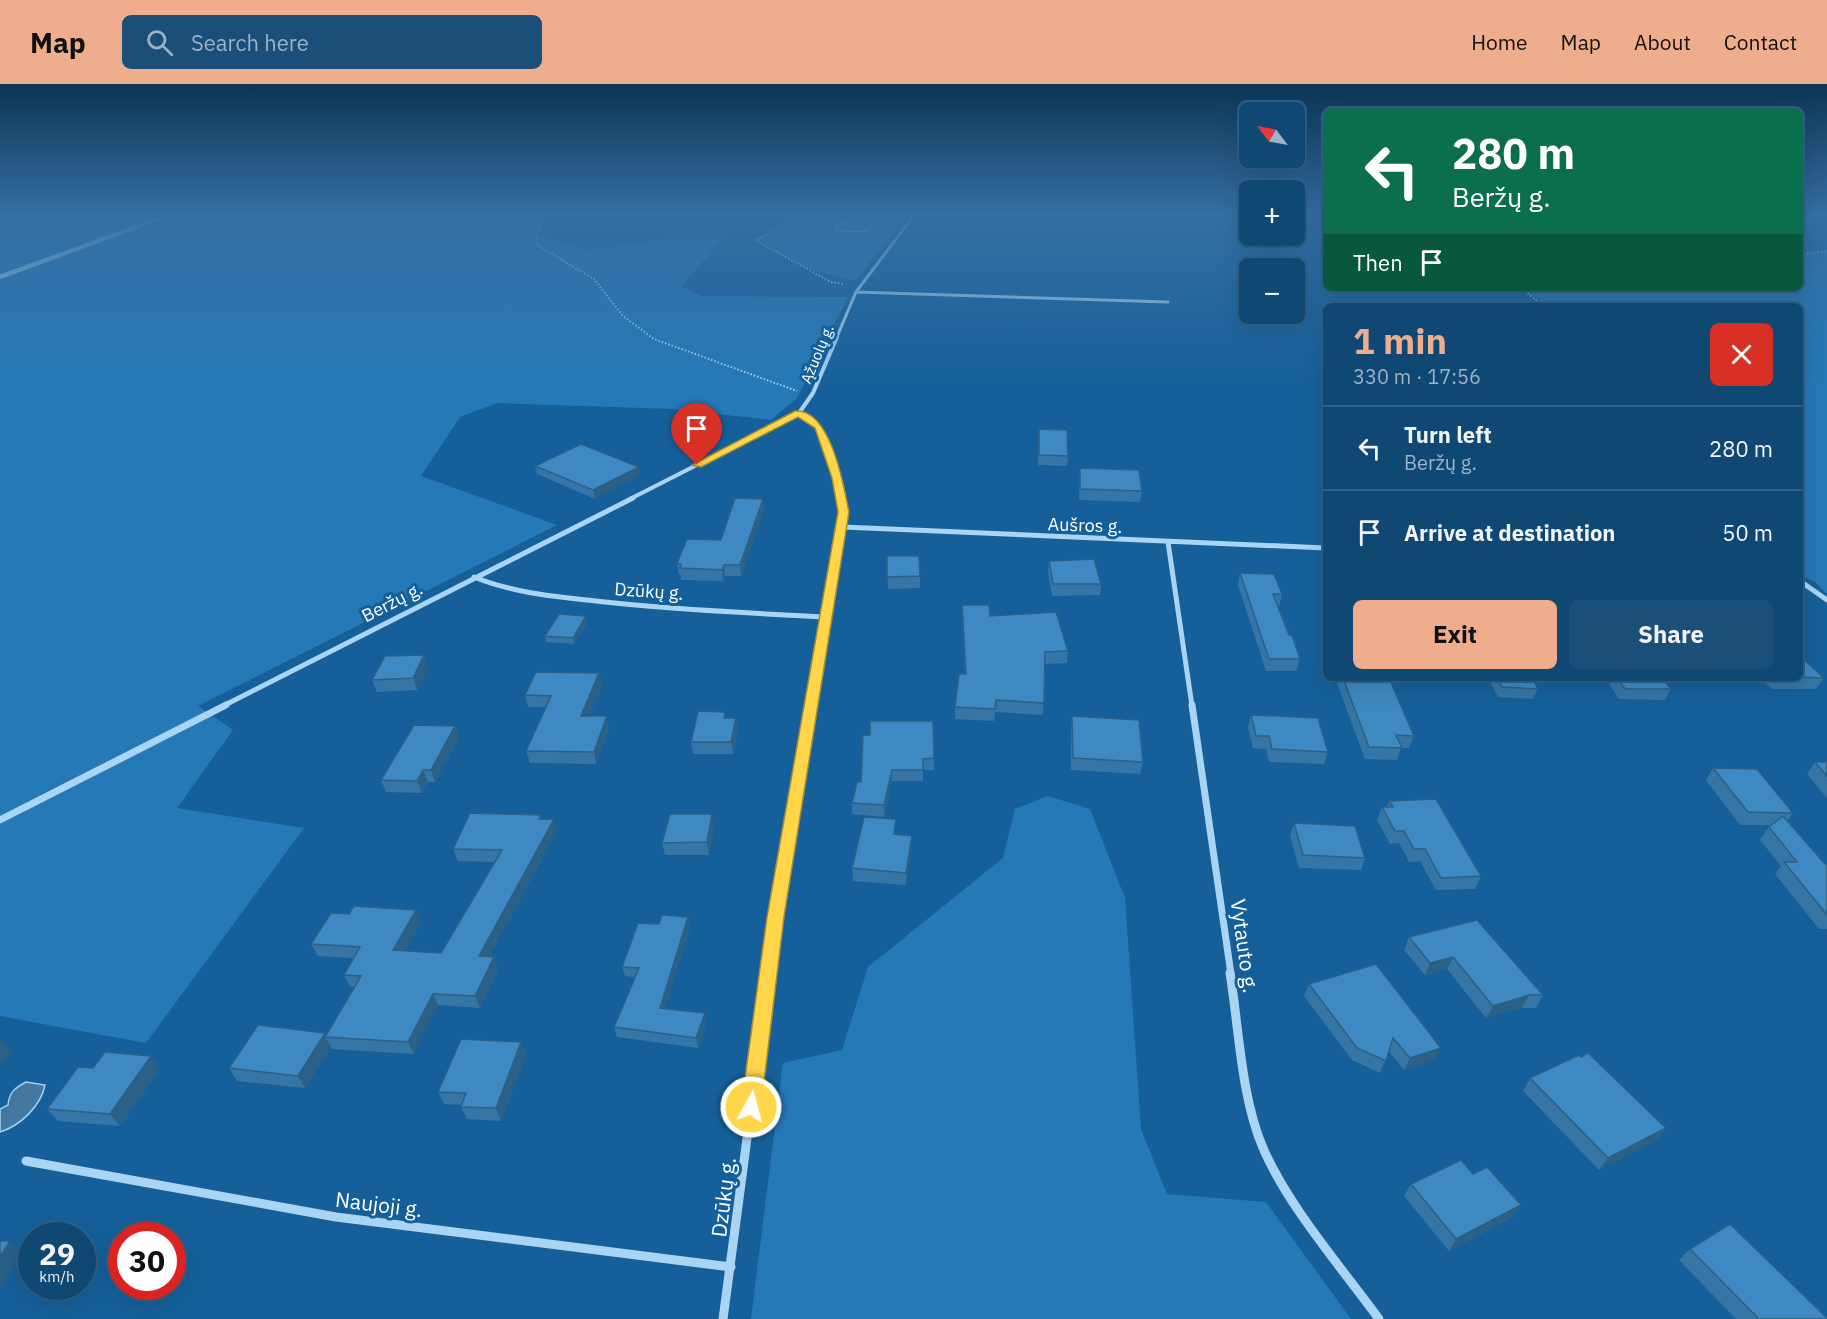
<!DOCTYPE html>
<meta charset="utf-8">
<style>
:root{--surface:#104874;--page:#194f79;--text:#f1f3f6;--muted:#9cb2c5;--line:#306086;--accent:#eead8d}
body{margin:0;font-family:"IBM Plex Sans",sans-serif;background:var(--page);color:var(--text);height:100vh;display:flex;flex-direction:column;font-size:22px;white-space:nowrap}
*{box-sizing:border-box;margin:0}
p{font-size:20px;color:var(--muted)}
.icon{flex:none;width:33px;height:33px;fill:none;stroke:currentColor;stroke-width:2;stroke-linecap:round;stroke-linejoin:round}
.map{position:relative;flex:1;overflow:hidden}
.details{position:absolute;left:1323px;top:219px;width:480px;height:378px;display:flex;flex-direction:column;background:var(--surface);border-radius:9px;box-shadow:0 6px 24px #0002,0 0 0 2px var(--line)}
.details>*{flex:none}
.guide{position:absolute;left:1323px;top:24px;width:480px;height:183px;border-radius:9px;box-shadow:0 6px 24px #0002,0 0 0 2px var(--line);background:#0b6e4f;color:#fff;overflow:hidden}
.needle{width:39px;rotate:302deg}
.controls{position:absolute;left:1239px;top:18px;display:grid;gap:12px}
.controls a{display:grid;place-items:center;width:66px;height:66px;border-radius:9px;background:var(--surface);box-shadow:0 6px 24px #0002,0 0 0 2px var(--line);font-size:30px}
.speed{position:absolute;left:18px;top:1138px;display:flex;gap:12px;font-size:30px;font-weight:700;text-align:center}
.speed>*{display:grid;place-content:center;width:78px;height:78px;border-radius:50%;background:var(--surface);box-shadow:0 6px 24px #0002,0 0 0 2px var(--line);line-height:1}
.speed small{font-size:15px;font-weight:400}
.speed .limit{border:9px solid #d22;background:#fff;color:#111}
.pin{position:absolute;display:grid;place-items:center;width:51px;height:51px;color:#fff;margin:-62px -26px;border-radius:50% 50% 50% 0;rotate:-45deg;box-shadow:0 0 6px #0007}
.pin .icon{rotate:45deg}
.me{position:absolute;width:66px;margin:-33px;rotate:7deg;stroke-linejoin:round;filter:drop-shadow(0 0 4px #0008)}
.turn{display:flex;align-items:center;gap:21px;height:126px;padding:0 30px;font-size:27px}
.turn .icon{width:78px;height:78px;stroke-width:2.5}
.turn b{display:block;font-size:42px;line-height:51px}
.then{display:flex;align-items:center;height:57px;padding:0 30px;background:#0003;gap:12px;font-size:22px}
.round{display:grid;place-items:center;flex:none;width:63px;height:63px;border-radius:9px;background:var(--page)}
.overview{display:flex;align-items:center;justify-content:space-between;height:102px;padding:0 30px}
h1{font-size:36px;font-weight:700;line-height:45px;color:var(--accent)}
.cta{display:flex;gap:12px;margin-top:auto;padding:12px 30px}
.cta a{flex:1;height:69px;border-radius:9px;background:var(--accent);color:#111;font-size:24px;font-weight:700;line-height:69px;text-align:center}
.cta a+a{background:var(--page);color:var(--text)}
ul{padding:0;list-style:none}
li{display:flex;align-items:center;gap:18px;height:84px;padding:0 30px;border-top:2px solid var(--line)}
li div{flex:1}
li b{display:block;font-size:22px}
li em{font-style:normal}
header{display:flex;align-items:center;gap:36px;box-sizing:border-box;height:84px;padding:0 30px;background:var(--accent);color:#111}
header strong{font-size:28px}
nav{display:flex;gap:33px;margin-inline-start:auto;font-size:21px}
.search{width:420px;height:54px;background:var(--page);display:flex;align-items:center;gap:15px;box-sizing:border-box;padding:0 21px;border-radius:9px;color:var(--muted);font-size:22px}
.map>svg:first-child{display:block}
.green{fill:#2579b7}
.water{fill:#4478a1;stroke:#9cd1f5;stroke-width:1.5}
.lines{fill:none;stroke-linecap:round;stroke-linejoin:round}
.stream{stroke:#9cd1f5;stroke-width:4.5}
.path{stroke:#aad4f2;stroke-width:2;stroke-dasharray:1.5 2;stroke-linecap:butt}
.minor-far4{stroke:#aad4f2;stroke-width:3}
.minor-far3{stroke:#aad4f2;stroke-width:4}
.minor-far2{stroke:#aad4f2;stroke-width:5}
.minor-far1{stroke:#aad4f2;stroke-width:7}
.minor{stroke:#aad4f2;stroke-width:9}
.wall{fill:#3576a6}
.shaded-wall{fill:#2b6087}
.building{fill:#3e89c1;stroke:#2b6087;stroke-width:1.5}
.route{fill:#ffd54a;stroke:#a68a30;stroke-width:1.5}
.labels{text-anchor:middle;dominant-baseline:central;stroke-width:6;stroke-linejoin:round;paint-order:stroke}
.far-street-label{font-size:15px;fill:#fff;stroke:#15609a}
.street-label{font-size:18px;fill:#fff;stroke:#15609a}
.near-street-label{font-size:21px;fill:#fff;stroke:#15609a}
</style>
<header>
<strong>Map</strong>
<div class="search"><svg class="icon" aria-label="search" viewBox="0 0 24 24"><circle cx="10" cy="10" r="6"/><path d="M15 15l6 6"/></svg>Search here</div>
<nav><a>Home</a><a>Map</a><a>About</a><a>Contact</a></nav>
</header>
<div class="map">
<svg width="1827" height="1235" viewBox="0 0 1827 1235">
<rect width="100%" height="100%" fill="#15609a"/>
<path class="green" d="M0 130H546L535 150 585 166 671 155H723L681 202 701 212 848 213 797 314 771 336 673 325 497 319 460 333 421 392 557 441 198 622 233 646 177 724 304 744 146 959 0 932Z
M817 130H908L855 197 809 185 755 156 796 136 794 134Z
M1827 167V510L1815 498 1800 491V222H1549L1525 207 1527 204H1800V170Z
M1048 712 1090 725 1125 814 1141 1045 1167 1110 1266 1118 1351 1235H751L783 979 842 966 868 883 1003 774 1015 725Z"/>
<path class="water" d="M860 133 873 138 869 146 857 148 836 146 837 141Z
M26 998 45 1001C41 1022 20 1042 0 1048V1025L8 1021C9 1008 15 1004 26 998Z"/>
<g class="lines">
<path class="stream" d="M0 193 171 130"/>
<path class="path" d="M542 130C544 141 535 148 536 160L594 195 623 232 654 255 797 307
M728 134H794L797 136 755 156 831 198 844 200
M1800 170 1827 167
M1527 204 1525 207 1543 222"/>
<path class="minor-far4" d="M856 208 1168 218
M836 255 856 208 915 130"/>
<path class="minor-far3" d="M799 329C830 345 836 383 841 415
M630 415 799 329 813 309 837 253"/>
<path class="minor-far2" d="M843 443 1326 464
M1168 458 1192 622
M474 493C516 510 560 513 605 518 678 526 751 529 825 533
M1800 497 1827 516
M223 622 633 414
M810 622 843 443 841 414"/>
<path class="minor-far1" d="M1192 621 1231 890
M0 736 226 621
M768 890 811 621"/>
<path class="minor" d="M1230 889C1239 944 1241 1013 1263 1064 1288 1122 1341 1183 1379 1235
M26 1077 336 1133 731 1183
M723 1235 769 889"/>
</g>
<path class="wall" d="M1039 345 1068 372 1067 382 1038 381Z
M535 382 640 392 595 415 537 390Z
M1080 384 1142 407 1140 418 1079 416Z
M764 426 741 492H725L723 497 681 496V491L679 490 677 479 721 456Z
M887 472 920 492V504L888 505Z
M1049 477 1101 500 1100 511 1052 512 1048 489Z
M1240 489 1282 510 1279 522H1278L1300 575 1296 587H1266L1238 501Z
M1324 492H1326V513L1321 503Z
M962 521 990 532 1068 567 1067 579 1045 580 1043 631 995 628 994 637 955 635V623L965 590 962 533Z
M588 538 574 560 546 558 545 552Z
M424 571 428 583 417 606 377 608 372 596Z
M1800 572 1824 594 1816 605H1772L1761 594H1800Z
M599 589 602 601 589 632 609 644 596 680 530 679 526 667 546 623H528L525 611Z
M1335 594H1407V595H1389L1414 652 1409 664H1401L1397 676 1365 675Z
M1488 594H1702L1700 598 1664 597 1671 605 1665 616 1619 615 1606 595 1532 594 1538 605 1533 615 1498 613Z
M1251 631 1328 668 1324 680 1269 678 1266 665 1253 664 1248 643Z
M1072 632 1143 678 1140 690 1071 686V644Z
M726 634H736L738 646 733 670H693L691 658Z
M455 642 459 654 435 698H428L422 709 386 708 381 696Z
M863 651 934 674V686H923V697H892L884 733 852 730V719L861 698Z
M1815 678H1827V714L1807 690Z
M1713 684 1793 729 1787 737 1825 780H1827V845H1819L1775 790 1781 782 1760 756 1769 743 1772 741H1740L1706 696Z
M1389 717 1481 792 1475 805 1436 806 1420 777 1409 778 1399 759 1390 760 1377 736 1382 723H1387Z
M540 731 541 735 557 747 489 873 498 885 480 924 438 921 414 970 332 965 331 963 305 1004 237 997 229 984 326 951 354 903H350L344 891 354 874 318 872 311 860 349 830 416 826 421 838 405 867 441 869 495 778 458 777 453 765Z
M1294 739 1365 774 1361 786 1299 784 1290 752Z
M714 743 709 771H665L662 759Z
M896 748V750L912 752V764L906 801 853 797 852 784Z
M688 833 690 843 665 924 705 929 707 939 698 964 617 953 614 943 635 893 625 892 622 883 659 840Z
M1409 853 1543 911 1536 924H1522L1486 934 1447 885 1425 891 1404 866Z
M1309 900 1435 976 1404 986 1389 968 1380 989 1352 976 1304 912Z
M521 958 526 971 501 1037 467 1035 461 1023 462 1021 444 1020 438 1008Z
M151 972 160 985 120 1042 58 1037 47 1025 93 984Z
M1581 973 1666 1044 1657 1056 1599 1086 1523 1007 1530 994Z
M1473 1090 1521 1121 1513 1133 1449 1167 1404 1112 1411 1100Z
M1690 1165 1827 1235H1736L1679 1176Z"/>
<path class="shaded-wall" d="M639 383 640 392 595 415 593 406Z
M763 415 764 426 741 492 740 481Z
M724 481 725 492 723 497 722 486Z
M586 532 588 538 574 560 573 554Z
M424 571 428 583 417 606 413 594Z
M599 589 602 601 584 644 581 632Z
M607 632 609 644 596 680 594 668Z
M736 634 738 646 733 670 731 658Z
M455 642 459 654 435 698 431 686Z
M423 686 428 698 422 709 417 697Z
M892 686V697L884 733V721Z
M712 730 714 743 709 771 707 758Z
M554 735 557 747 483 884 479 872Z
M896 735V748L894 762V750Z
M912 752V764L906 801V789Z
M416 826 421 838 399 878 393 866Z
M688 833 690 843 663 933 660 924Z
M494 873 498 885 480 924 475 912Z
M1453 873 1447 885 1425 891 1430 879Z
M433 910 438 921 414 970 408 958Z
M1529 911 1522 924 1486 934 1493 922Z
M705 929 707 939 698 964 696 954Z
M325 949 327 953H325L331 963 305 1004 298 992Z
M2 955 13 967 0 982V957Z
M521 958 526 971 501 1037 496 1024Z
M1441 964 1435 976 1404 986 1410 974Z
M151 972 160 985 120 1042 110 1030Z
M1666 1044 1657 1056 1599 1086 1608 1074Z
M1521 1121 1513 1133 1449 1167 1456 1155Z
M10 1157 22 1169 0 1204V1173Z"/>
<path class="building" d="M1039 345 1067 346 1068 372 1039 371Z
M581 360 639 383 593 406 535 382Z
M1080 384 1139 386 1142 407 1080 405Z
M735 414 763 415 740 481H724L722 486 680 484 681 480 677 479 687 455 721 456Z
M887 472H919L920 492 887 493Z
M1094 475 1101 500H1053L1049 477Z
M1240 489 1274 490 1282 510H1273L1289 551H1292L1300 575H1269Z
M962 521H989L990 532 1056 528 1068 567 1045 568 1044 619 996 616 995 625 955 623 959 590H966Z
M559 530 586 532 573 554 545 552Z
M424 571 413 594 372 596 385 572Z
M1800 572 1824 594 1800 593Z
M536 588 599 589 581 632H607L594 668 526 667 551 612 525 611Z
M1343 594H1389L1414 652 1396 651 1402 664 1369 663Z
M1497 594H1532L1538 605 1502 603Z
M1617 594H1662L1671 605H1625Z
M698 627 725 628 724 634H736L731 658H691Z
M1251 631 1318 634 1328 668 1272 665 1269 652H1256Z
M1072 632 1139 636 1143 678 1073 674Z
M870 637H933L934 674 923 675V686H892L884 721 852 719 857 698H861L863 651H870Z
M414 641 455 642 431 686H423L417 697 381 696Z
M1815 678H1827V692Z
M1713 684 1757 685 1793 729 1748 728Z
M1436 715 1481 792 1441 794 1425 765H1414L1404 747H1395L1382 723H1393L1389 717Z
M470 729 540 731 539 735H554L479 872 494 873 475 912 433 910 408 958 325 953 361 892 344 891 360 863 311 860 331 829 349 830 354 822 416 826 393 866 441 869 502 766 453 765Z
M670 730H712L707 758 662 759Z
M1783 732 1825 780H1827V831L1784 778H1797L1769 743Z
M864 733 896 735 894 750 912 752 906 789 852 784Z
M1294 739 1355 742 1365 774 1303 771Z
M662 831 688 833 660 924 705 929 696 954 614 943 639 884 622 883 638 839 659 840Z
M1477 836 1543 911H1529L1493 922 1453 873 1430 879 1409 853Z
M1376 880 1441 964 1410 974 1393 954 1386 977 1357 964 1309 900Z
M258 941 325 949 298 992 229 984Z
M461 955 521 958 496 1024 461 1023 466 1009 438 1008Z
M105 968 151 972 110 1030 47 1025 78 983 93 984Z
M1588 969 1666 1044 1608 1074 1530 994 1579 971 1581 973Z
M1461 1076 1473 1090 1487 1083 1521 1121 1456 1155 1411 1100Z
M1730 1140 1827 1234V1235H1759L1690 1165Z
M0 1157H10L0 1173Z"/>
<linearGradient id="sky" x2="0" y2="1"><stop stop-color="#0c3555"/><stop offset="0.43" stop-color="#356fa3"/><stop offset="1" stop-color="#356fa3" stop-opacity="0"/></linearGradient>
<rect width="1827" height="303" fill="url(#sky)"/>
<path class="route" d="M795 327C831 324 844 403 849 428L784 833 761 1023 758 1029 751 1032 744 1029 741 1023 767 833 838 428 832 394 815 344 798 333 701 383 692 381Z"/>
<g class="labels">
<g class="far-street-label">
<text transform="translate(817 270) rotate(-67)">Ąžuolų g.</text>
</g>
<g class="street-label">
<text transform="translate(1085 441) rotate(2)">Aušros g.</text>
<text transform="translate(649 507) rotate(4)">Dzūkų g.</text>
<text transform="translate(392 518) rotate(-27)">Beržų g.</text>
</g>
<g class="near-street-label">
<text transform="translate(1245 862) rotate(82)">Vytauto g.</text>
<text transform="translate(723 1113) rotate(-83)">Dzūkų g.</text>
<text transform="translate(379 1120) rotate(7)">Naujoji g.</text>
</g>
</g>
</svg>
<div class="controls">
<a><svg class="needle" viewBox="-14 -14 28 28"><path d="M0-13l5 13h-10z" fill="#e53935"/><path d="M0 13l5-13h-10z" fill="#9cb2c5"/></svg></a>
<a>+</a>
<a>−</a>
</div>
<div class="speed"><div>29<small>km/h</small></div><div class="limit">30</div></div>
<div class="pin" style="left:697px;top:381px;background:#d93025"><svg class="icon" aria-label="arrive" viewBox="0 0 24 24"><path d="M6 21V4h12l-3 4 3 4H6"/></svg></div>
<svg class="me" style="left:751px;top:1023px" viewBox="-20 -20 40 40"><circle r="17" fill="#ffd54a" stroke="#fff" stroke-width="3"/><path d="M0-11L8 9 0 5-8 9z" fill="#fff"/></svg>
<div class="guide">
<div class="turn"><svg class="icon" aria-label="left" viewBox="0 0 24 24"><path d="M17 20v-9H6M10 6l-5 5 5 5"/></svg><div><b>280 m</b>Beržų g.</div></div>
<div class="then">Then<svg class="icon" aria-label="arrive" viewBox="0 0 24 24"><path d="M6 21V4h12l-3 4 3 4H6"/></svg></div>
</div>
<section class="details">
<div class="overview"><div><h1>1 min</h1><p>330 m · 17:56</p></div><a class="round" style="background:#d93025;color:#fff"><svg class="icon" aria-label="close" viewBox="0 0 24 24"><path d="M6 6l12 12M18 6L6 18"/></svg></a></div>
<ul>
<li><svg class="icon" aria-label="left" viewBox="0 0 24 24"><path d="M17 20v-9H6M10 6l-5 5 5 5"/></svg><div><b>Turn left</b><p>Beržų g.</p></div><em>280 m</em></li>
<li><svg class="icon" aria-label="arrive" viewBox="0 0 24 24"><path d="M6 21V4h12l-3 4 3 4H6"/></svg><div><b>Arrive at destination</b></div><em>50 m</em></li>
</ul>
<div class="cta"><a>Exit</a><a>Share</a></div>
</section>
</div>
